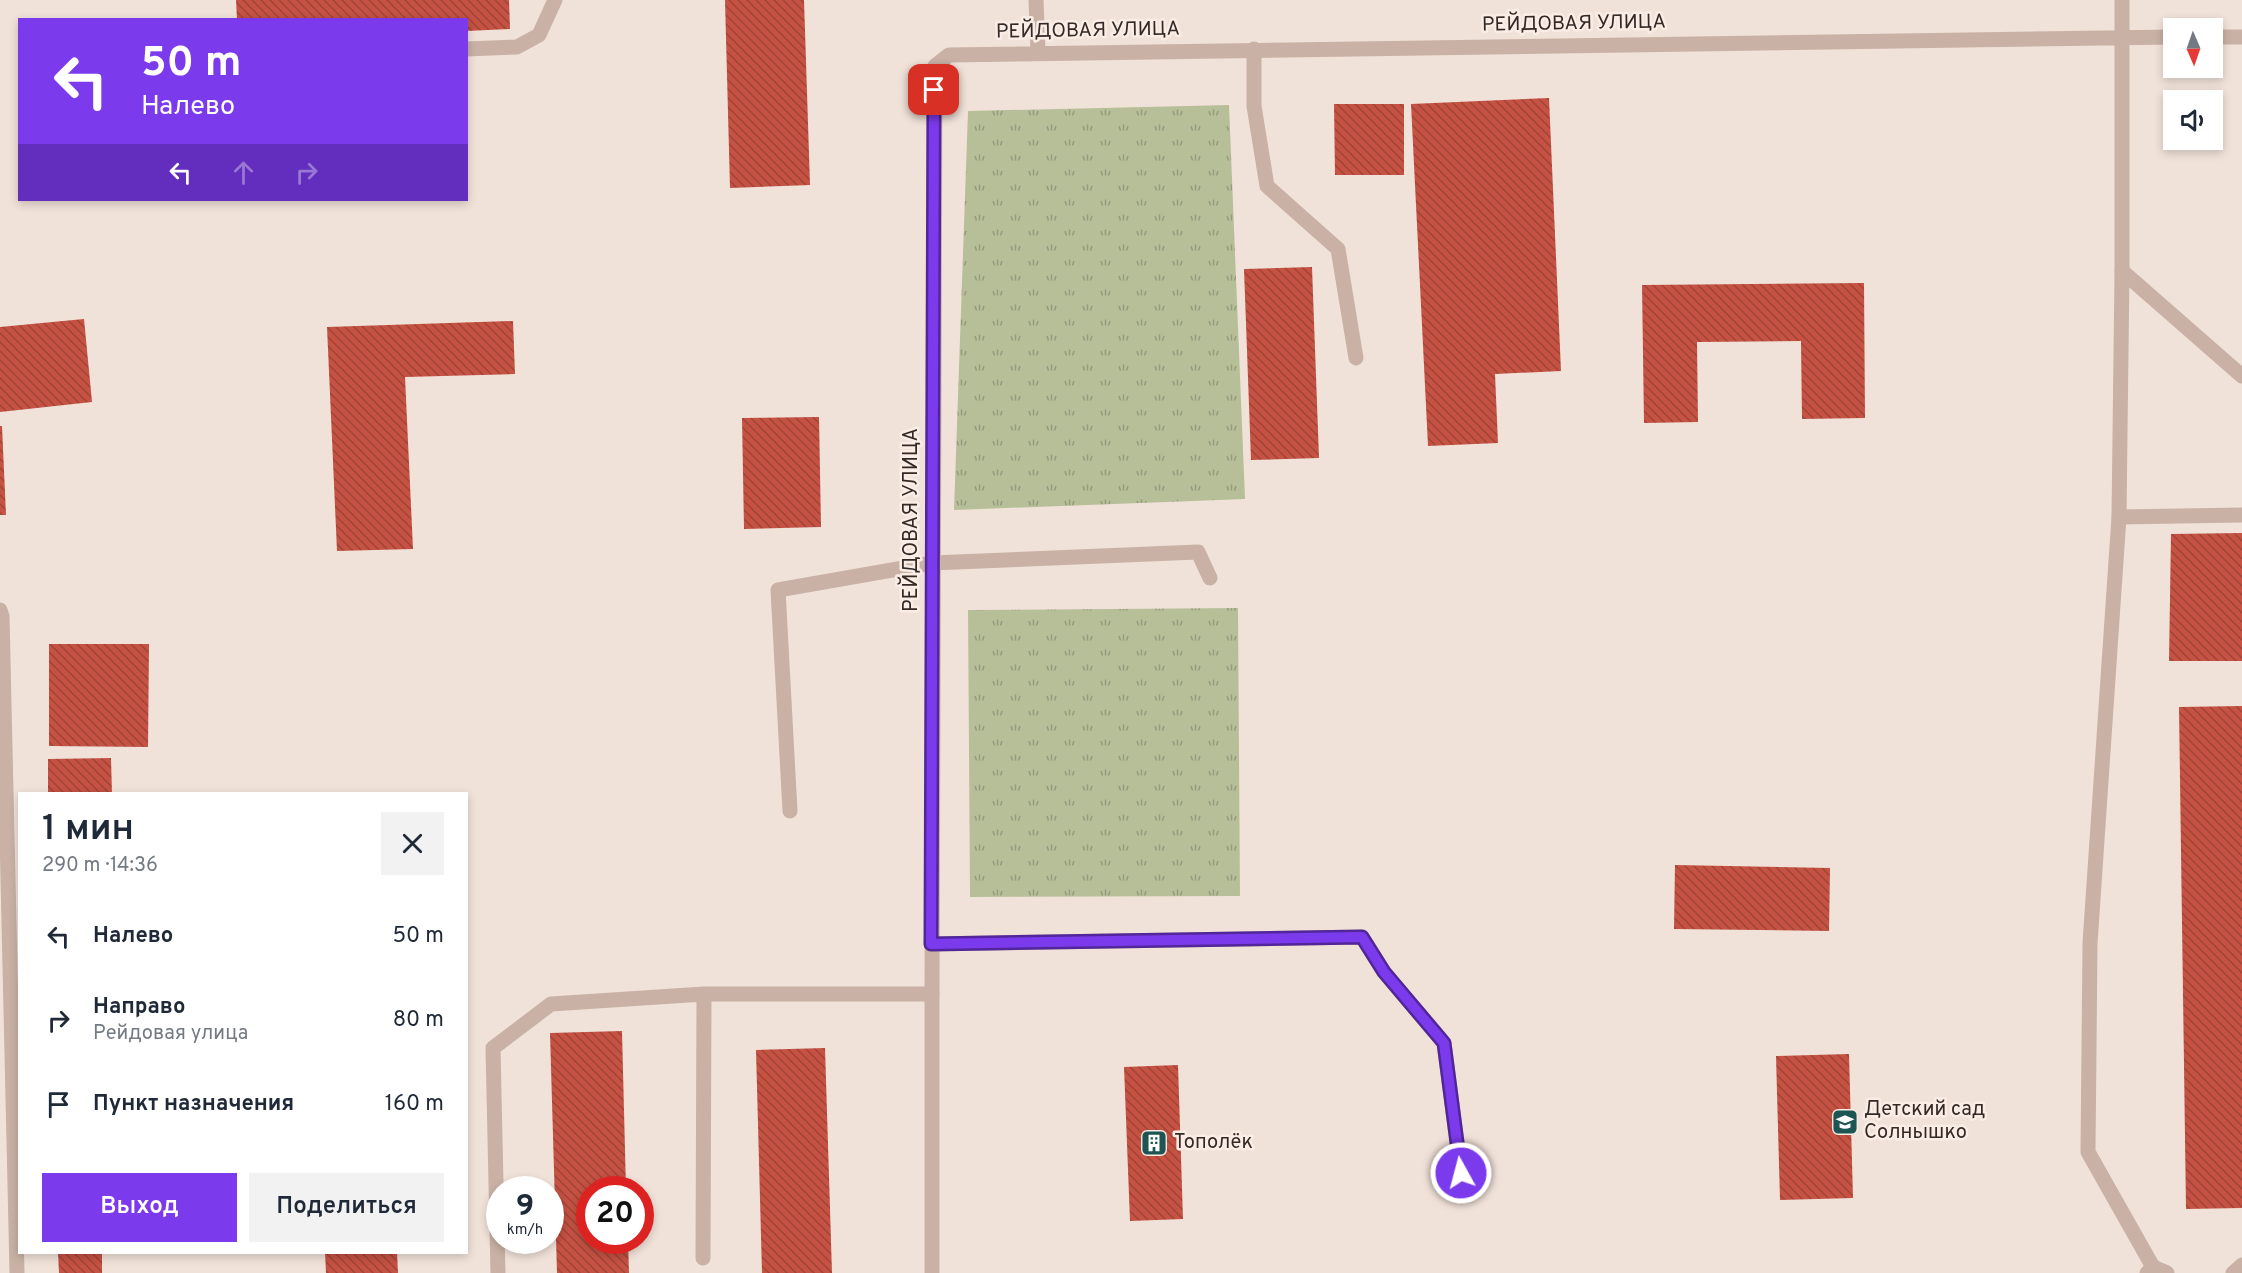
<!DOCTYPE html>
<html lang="ru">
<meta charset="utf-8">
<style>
:root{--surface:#fff;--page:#f2f2f3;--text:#1f2937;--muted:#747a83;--accent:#7c3aed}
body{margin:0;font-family:Overpass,sans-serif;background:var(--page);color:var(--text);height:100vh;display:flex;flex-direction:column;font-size:22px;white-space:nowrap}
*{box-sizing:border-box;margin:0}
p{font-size:20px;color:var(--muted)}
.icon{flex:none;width:33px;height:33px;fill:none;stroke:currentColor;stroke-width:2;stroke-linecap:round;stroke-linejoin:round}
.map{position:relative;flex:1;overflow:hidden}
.panel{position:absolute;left:18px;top:792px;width:450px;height:462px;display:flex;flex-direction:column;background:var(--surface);border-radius:0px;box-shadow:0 3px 9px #0003}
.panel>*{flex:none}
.hud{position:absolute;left:18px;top:18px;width:450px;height:183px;border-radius:0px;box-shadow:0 3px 9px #0003;background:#7c3aed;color:#fff;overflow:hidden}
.needle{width:39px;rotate:178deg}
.controls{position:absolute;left:2163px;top:18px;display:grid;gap:12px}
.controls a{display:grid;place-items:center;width:60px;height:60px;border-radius:0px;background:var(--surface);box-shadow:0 3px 9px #0003;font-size:30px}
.speed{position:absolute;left:486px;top:1176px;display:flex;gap:12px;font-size:30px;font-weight:700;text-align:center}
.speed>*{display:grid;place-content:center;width:78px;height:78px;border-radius:50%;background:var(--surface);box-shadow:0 3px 9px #0003;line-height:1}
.speed small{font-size:15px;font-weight:400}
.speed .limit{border:9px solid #d22;background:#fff;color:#111}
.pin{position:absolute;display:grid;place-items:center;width:51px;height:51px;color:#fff;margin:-26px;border-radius:12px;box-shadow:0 3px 9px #0006}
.me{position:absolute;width:66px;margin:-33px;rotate:353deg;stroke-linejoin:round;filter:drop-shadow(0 0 4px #0008)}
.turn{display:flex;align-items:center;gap:21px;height:126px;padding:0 24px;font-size:27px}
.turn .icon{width:78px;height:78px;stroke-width:2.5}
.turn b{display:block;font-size:42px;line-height:51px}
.lanes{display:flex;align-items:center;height:57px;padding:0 24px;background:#0003;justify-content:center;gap:30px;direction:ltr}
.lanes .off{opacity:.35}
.round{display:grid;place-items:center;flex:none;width:63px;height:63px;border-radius:0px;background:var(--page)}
.overview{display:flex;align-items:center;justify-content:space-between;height:102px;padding:0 24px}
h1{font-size:36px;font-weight:600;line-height:45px}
.primary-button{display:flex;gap:12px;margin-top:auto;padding:12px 24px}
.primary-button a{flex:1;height:69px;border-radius:0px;background:var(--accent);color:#fff;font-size:24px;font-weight:600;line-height:69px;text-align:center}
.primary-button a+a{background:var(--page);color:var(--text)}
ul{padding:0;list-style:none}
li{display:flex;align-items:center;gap:18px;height:84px;padding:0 24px}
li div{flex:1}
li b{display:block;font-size:22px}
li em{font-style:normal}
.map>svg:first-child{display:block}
.park{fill:url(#park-tufts)}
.building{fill:url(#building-back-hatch)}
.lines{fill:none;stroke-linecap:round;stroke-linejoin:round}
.service{stroke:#c9b1a5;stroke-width:15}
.minor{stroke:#c9b1a5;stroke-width:15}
.route-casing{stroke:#51269a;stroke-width:15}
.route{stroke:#7c3aed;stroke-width:10}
.labels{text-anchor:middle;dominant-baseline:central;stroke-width:5;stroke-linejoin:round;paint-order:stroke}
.street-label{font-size:20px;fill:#342926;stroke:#f9ede5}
.poi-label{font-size:20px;fill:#342926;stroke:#f9ede5;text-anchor:start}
</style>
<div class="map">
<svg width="2242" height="1273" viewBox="0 0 2242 1273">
<defs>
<pattern id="park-tufts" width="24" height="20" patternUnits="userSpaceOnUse" patternTransform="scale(1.5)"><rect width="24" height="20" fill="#b7bf99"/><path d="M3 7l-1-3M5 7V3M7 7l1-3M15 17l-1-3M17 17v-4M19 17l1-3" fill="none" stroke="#969b7d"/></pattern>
<pattern id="building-back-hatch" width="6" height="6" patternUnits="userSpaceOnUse" patternTransform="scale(1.5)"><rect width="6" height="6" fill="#c55242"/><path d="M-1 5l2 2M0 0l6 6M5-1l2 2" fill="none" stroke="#a14437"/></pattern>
</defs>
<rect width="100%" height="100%" fill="#f1e2d9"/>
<path class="park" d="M1229 105 1245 499 954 510 968 111Z
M1238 608 1240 896 970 897 968 610Z"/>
<path class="building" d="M236 0H509L510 29 466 31V20H237Z
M725 0H804L810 185 730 188Z
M1549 98 1561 371 1495 374 1498 443 1428 446 1411 104Z
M1334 104H1404V175H1335Z
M1312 267 1319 458 1251 460 1244 269Z
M1864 283 1865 418 1802 419 1801 341 1697 342 1698 422 1644 423 1642 285Z
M84 319 92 402 0 412V327Z
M513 321 515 374 405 377 413 549 337 551 327 327Z
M819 417 821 527 744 529 742 418Z
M0 426H2L6 515H0Z
M2242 533V661H2169L2171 534Z
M49 644H149L148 747 49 746Z
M2242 706V1208L2186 1209 2179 707Z
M111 758 112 794H48V759Z
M1675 865 1830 868 1829 931 1674 929Z
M622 1031 626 1190H590V1240H628L629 1273H557L550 1033Z
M825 1048 832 1273H762L756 1050Z
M1849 1054 1853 1198 1780 1200 1776 1056Z
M1178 1065 1183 1219 1130 1221 1124 1067Z
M58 1252H102V1273H59Z
M325 1252H397L398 1273H326Z"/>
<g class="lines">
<path class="service" d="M466 49 517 47 539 35 555 0
M1254 49V106L1267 186 1338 249 1356 358
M2122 271 2242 376
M2119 517 2242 515
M0 610 2 616 17 1273
M790 811 778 590 932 563 1198 552 1210 578
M931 944 1362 937 1384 972 1444 1043 1461 1173
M703 1258 704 994
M498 1273 493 1048 551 1004 704 994H932V1273
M2147 1273 2153 1267 2167 1273
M2233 1273 2242 1265"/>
<path class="minor" d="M1036 0 1038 52
M2122 0V271L2119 517 2090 943 2088 1152 2153 1267
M2212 37H2242
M932 994 935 66 949 55 2174 37"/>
</g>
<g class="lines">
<defs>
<path id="route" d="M934 90 931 944 1362 937 1384 972 1444 1043 1461 1173"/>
</defs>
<use href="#route" class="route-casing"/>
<use href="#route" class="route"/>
</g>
<defs>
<symbol id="school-square" viewBox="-11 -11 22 22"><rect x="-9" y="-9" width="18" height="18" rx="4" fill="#1c5552" stroke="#f9ede5"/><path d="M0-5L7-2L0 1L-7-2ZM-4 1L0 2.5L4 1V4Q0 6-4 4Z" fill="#fff"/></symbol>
<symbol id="building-square" viewBox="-11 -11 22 22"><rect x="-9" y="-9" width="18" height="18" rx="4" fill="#1c5552" stroke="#f9ede5"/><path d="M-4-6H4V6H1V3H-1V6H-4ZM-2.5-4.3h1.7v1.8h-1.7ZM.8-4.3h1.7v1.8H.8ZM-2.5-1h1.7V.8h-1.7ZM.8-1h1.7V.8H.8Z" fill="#fff"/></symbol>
</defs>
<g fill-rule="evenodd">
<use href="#school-square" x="1830" y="1107" width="30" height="30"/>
<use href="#building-square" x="1139" y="1128" width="30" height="30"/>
</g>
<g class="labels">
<g class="street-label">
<text transform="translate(1574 24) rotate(-1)">РЕЙДОВАЯ УЛИЦА</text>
<text transform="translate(1088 31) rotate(-1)">РЕЙДОВАЯ УЛИЦА</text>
<text transform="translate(912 520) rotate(-90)">РЕЙДОВАЯ УЛИЦА</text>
</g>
<g class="poi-label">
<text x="1864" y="1110">Детский сад<tspan x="1864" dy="23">Солнышко</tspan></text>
<text x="1174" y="1143">Тополёк</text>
</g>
</g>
</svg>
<div class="controls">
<a><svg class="needle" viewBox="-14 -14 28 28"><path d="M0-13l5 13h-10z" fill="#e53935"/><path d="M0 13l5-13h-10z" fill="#747a83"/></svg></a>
<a><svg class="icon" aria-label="sound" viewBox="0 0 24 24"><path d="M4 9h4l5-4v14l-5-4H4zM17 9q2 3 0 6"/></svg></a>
</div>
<div class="speed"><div>9<small>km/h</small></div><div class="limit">20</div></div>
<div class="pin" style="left:934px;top:90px;background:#d93025"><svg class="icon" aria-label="arrive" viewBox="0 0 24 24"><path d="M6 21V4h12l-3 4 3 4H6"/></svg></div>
<svg class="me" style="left:1461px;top:1173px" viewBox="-20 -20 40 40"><circle r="17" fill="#7c3aed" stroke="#fff" stroke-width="3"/><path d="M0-11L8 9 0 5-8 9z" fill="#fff"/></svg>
<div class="hud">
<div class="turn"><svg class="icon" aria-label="left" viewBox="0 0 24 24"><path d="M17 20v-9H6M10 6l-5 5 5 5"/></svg><div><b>50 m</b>Налево</div></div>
<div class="lanes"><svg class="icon" aria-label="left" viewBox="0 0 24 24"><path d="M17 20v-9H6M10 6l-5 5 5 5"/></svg><svg class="icon off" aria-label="ahead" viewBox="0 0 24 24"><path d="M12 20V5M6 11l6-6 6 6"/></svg><svg class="icon off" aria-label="right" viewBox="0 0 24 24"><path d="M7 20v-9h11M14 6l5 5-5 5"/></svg></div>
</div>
<section class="panel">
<div class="overview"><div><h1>1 мин</h1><p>290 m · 14:36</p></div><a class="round"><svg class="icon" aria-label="close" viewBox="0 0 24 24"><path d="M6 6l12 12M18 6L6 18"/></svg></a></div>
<ul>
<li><svg class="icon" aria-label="left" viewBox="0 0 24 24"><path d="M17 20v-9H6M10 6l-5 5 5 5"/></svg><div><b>Налево</b></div><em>50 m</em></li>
<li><svg class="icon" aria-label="right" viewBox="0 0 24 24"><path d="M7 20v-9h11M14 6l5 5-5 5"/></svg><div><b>Направо</b><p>Рейдовая улица</p></div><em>80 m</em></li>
<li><svg class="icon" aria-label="arrive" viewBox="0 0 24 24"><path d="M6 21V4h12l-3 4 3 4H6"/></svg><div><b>Пункт назначения</b></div><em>160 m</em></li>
</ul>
<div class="primary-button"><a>Выход</a><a>Поделиться</a></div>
</section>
</div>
